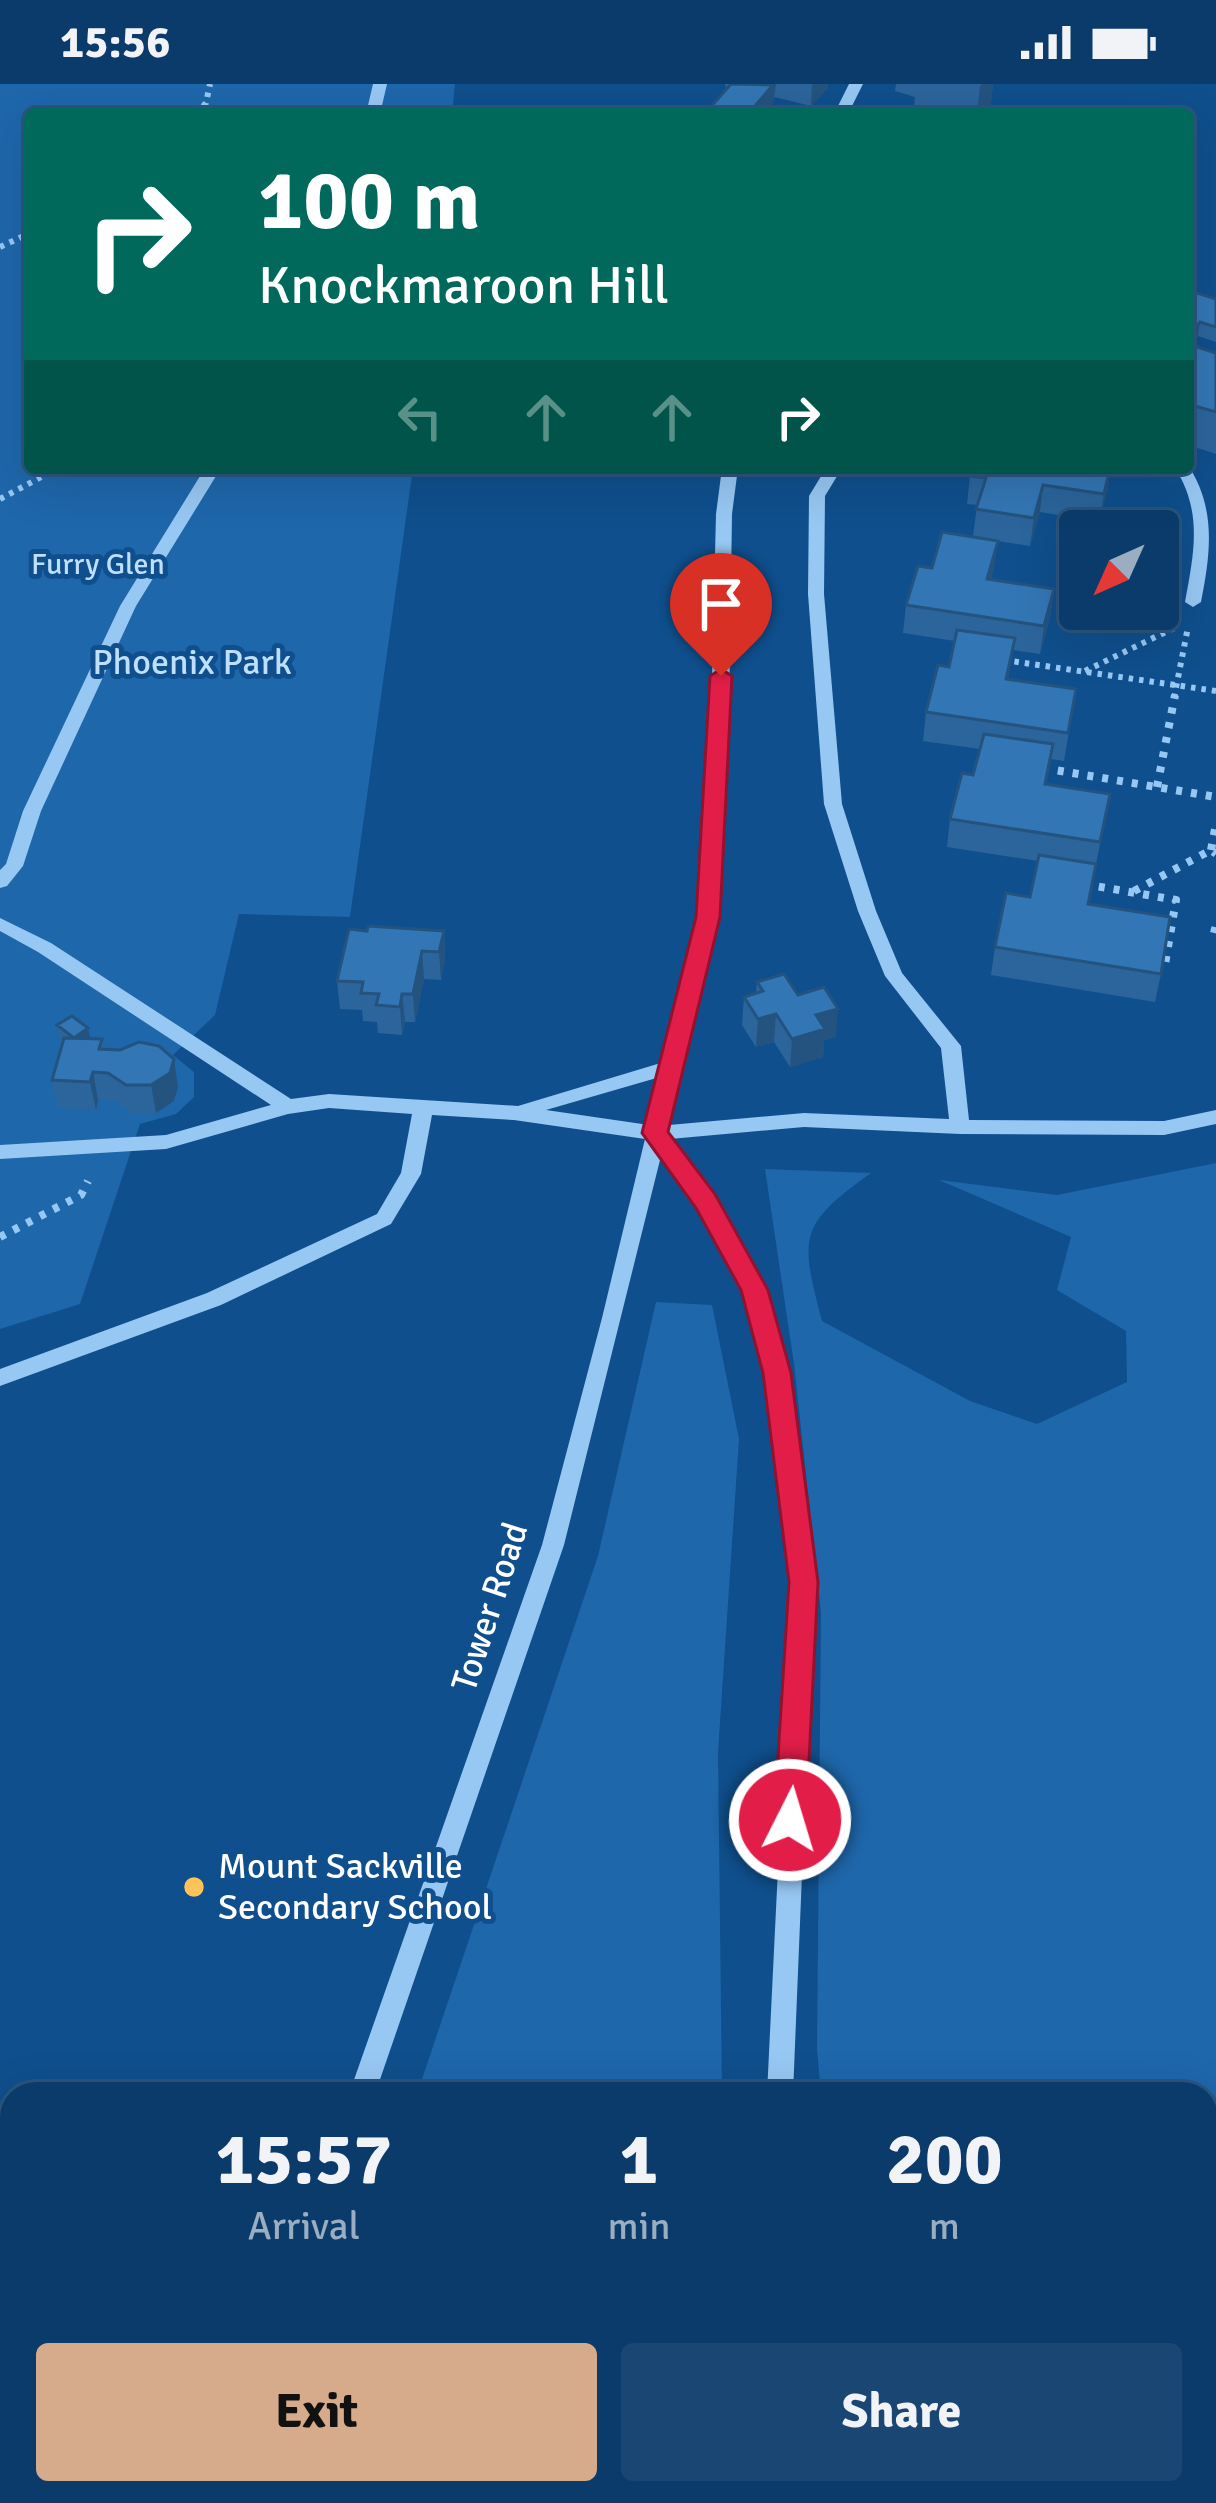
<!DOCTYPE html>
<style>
:root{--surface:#0b3b6a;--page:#194672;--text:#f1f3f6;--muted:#9aadc1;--line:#2b557e;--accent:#d6ab8b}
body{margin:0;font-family:Signika,sans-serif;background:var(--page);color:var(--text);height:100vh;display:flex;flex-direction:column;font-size:45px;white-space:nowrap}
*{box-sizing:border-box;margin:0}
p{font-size:39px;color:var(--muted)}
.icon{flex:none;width:66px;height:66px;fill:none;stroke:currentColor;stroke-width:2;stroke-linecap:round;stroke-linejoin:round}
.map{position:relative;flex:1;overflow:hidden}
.details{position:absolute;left:0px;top:1998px;width:1218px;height:423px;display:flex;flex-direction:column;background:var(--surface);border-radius:36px 36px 0 0;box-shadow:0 12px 48px #0002,0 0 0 3px var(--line)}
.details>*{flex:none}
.guide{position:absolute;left:24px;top:24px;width:1170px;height:366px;border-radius:12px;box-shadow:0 12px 48px #0002,0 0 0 3px var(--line);background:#00695c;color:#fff;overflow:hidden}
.needle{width:78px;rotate:225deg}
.buttons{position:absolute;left:1059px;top:426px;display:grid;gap:24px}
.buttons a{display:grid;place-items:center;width:120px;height:120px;border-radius:12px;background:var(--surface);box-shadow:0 12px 48px #0002,0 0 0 3px var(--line);font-size:60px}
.pin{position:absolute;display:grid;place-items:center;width:102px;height:102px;color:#fff;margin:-123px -51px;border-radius:50% 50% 50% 0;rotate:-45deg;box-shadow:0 0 12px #0007}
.pin .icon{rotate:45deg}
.me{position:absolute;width:132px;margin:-66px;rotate:5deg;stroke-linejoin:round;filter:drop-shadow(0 0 9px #0008)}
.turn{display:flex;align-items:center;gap:42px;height:252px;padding:0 36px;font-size:54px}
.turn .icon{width:156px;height:156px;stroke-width:2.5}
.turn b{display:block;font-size:84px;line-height:102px}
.lanes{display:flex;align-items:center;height:114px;padding:0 36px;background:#0003;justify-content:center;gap:60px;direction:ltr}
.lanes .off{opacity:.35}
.eta{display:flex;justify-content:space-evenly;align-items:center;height:204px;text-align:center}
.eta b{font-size:72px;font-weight:800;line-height:84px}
.primary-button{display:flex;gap:24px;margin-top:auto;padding:24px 36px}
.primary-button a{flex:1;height:138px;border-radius:12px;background:var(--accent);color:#111;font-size:48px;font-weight:800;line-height:138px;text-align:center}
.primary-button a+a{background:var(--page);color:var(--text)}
.status{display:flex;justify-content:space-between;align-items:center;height:84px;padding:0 60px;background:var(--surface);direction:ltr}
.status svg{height:33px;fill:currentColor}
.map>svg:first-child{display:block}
.green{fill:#1e67ab}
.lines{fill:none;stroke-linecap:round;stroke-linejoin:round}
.path-far1{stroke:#97c7f3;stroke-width:6;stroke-dasharray:4.5 6;stroke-linecap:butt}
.path{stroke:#97c7f3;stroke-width:8;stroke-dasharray:6 9;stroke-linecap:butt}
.minor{fill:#97c7f3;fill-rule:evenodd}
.wall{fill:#2c659c}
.shaded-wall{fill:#24537f}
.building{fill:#3376b5;stroke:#24537f;stroke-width:3}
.route{fill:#e11d48;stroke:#92132f;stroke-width:3}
.poi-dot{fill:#ffc359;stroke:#0f4f8d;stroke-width:4.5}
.labels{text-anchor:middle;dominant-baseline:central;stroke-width:10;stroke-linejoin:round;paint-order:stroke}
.far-park-label{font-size:30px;fill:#bedffe;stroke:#0f4f8d}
.park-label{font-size:36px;fill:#bedffe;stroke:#0f4f8d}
.street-label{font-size:36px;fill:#fff;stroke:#0f4f8d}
.poi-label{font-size:36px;fill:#fff;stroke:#0f4f8d;text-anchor:start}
</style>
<div class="status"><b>15:56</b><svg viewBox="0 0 49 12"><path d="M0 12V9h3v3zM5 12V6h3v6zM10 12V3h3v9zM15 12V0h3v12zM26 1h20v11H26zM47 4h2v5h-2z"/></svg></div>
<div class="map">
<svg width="1216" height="2419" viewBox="0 0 1216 2419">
<rect width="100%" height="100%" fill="#0f4f8d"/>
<path class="green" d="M0 0H455L452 30H30V384H413L350 833 239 830 215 931 173 971 194 988V1013L176 1030 140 1040 80 1220 0 1245Z
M1216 1079V2419H861L860 2409H1206V2010H821L817 1965 821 1529 794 1280 765 1085 871 1089C798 1141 800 1153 822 1237L970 1317 1037 1340 1127 1298 1126 1247 1057 1206 1071 1153 939 1096 1057 1111Z
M656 1218 712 1221 739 1355 718 1668 722 2010H417L598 1472Z
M238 2409H640L629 2419H233Z"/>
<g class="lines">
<path class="path-far1" d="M196 30 206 19 210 0
M0 163 30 149
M0 415 58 384
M1004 576 1216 607
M1085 587 1174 544
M1174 614 1188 543"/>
<path class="path" d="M1043 684 1216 713
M1157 703 1175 611
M1211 766 1216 740
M1084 800 1176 816 1164 886
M1134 807 1211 766 1216 770
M1214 849 1216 841
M0 1153 81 1111 88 1097"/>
<path class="minor" d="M373 0H387L380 30H366Z
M849 0H863L848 30H834Z
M1188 381C1216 424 1211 468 1201 518L1193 523 1185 518C1194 469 1203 428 1175 384H1188Z
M205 384H221L136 522 41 727 23 782 7 802 0 804V786L6 780 23 727 120 522Z
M722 384H738L732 430 729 633 717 833 669 1041 804 1029 949 1035 941 964 885 892 858 827 824 720 808 510 809 412 826 384H842L825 412 824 510 842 720 876 827 902 889 961 962 969 1036 1164 1037 1216 1026V1040L1164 1051 960 1050 804 1043 670 1055 713 1112 764 1206 788 1289 803 1381 814 1497 793 2010H767L792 1497 781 1381 766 1289 744 1206 698 1122 661 1072 564 1461 375 2010H349L542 1461 602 1234 645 1055 514 1036 432 1031 421 1090 391 1140 221 1221 0 1302V1285L207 1209 377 1130 401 1089 412 1030 329 1024 288 1030 166 1065 0 1075V1061L166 1051 271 1021 38 868 0 847V834L51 859 291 1015 329 1010 518 1022 664 978 699 833 711 633 716 430ZM660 993 649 1041 546 1026Z
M170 2409H198L194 2419H166Z
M798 2409H826V2419H798Z"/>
</g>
<path class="wall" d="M725 0H828V4L811 22 775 13 772 16V27L770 30H684L707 27 726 5Z
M896 0H993L990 25 985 30H939L914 23 915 13 895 7Z
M1188 206 1216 215V258L1198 252 1190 261 1216 269V370L1188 361Z
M970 392 1109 400 1099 438 1040 428 1030 462 998 457 991 495 1054 505 1050 533 1040 570 1013 566 1008 595 1076 605 1064 677 1051 675 1046 700 1110 710 1088 820 1161 890 1155 918 991 891 995 863 1030 813 1038 777 947 763 950 735 973 691 980 665 923 657 926 628 949 583 955 557 903 549 906 521 932 484 973 453 977 421 967 420Z
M444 847 445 875 441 896 424 895 415 938H405L402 951 378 949 377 938 363 937 362 926 340 925 337 897Z
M757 898 798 911 836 953 824 956 823 973 790 983 774 958 756 963 742 941 744 913 756 909Z
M57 941 88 944 90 955H102L104 966 178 1003 174 1017 156 1029H131L114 1016H98L96 1026 58 1024 52 996 63 958 60 956Z"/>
<path class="shaded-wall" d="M771 0H776L772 27 770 30H748Z
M812 0H828V4L811 22Z
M982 0H993L990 25 985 30H977L980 2Z
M1200 238 1198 252 1188 264V252Z
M1110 384 1109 400 1099 438 1104 410Z
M1043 401 1040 428 1030 462 1034 434Z
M998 457 994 485 983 523 987 495Z
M1054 505 1050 533 1040 570 1044 542Z
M444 847 445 875 441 896 439 868Z
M422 867 424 895 415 938 413 910Z
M402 910 405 938 402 951 400 923Z
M838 925 836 953 824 956 823 973 790 983 792 955 816 931Z
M776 930 774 958 756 963 758 935Z
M88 944 91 959 74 954Z
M174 975 178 1003 174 1017 156 1029 151 1001Z
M93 988 98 1016 96 1026 90 998Z"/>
<path class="building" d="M731 0 773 1 748 30H684L691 23 707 27Z
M1188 206 1216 215V243L1200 238 1188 252Z
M1188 260 1216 269V328L1188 320Z
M972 384H1110L1104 410 1043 401 1034 434 976 425 986 394 970 392Z
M942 448 998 457 987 495 1054 505 1044 542 906 521 918 482 932 484Z
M957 546 1015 554 1006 595 1076 605 1068 649 926 628 938 581 949 583Z
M984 650 1053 660 1045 700 1110 710 1100 758 950 735 962 689 973 691Z
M1039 771 1096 780 1088 820 1170 833 1161 890 995 863 1006 809 1030 813Z
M368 842 444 847 439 868 422 867 413 910H402L400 923 376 921 379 910 361 909 363 898 337 897 349 845 367 847Z
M784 890 798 911 824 903 838 925 816 931 825 945 792 955 776 930 758 935 744 913 763 907 757 898Z
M72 932 88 944 74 954 57 941Z
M64 954 102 955 99 965 120 966 139 958 159 962 174 975 170 989 151 1001H126L108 989 93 988 90 998 52 996Z"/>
<path class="route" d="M721 585 732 592 720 833 668 1048 715 1110 768 1206 791 1289 818 1498 806 1736 801 1746 790 1750 779 1746 774 1736 789 1498 763 1289 741 1206 696 1124 642 1049 696 833 710 592Z"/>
<circle class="poi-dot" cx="194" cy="1803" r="12"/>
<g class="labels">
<g class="far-park-label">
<text x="98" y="480">Furry Glen</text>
</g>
<g class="park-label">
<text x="192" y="578">Phoenix Park</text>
</g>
<g class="street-label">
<text transform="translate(490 1523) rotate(-72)">Tower Road</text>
</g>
<g class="poi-label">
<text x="218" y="1782">Mount Sackville<tspan x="218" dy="41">Secondary School</tspan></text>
</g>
</g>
</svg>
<div class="buttons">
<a><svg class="needle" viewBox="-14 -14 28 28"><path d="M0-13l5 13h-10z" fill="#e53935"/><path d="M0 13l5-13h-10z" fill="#9aadc1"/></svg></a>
</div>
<div class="pin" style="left:721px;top:592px;background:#d93025"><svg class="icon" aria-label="arrive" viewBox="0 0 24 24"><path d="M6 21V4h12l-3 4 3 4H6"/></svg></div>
<svg class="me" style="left:790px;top:1736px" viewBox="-20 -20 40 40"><circle r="17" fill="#e11d48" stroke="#fff" stroke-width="3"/><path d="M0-11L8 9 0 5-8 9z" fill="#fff"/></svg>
<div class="guide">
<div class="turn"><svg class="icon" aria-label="right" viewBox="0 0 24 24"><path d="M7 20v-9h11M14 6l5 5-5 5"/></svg><div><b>100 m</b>Knockmaroon Hill</div></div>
<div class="lanes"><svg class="icon off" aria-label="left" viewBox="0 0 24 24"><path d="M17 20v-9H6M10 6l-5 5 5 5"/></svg><svg class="icon off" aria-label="ahead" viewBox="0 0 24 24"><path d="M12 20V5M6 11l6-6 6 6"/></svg><svg class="icon off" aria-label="ahead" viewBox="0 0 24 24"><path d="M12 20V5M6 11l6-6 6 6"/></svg><svg class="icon" aria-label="right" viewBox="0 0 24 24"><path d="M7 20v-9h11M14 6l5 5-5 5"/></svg></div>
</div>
<section class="details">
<div class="eta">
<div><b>15:57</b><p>Arrival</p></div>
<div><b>1</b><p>min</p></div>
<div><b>200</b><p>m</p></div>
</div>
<div class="primary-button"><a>Exit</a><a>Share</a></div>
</section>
</div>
